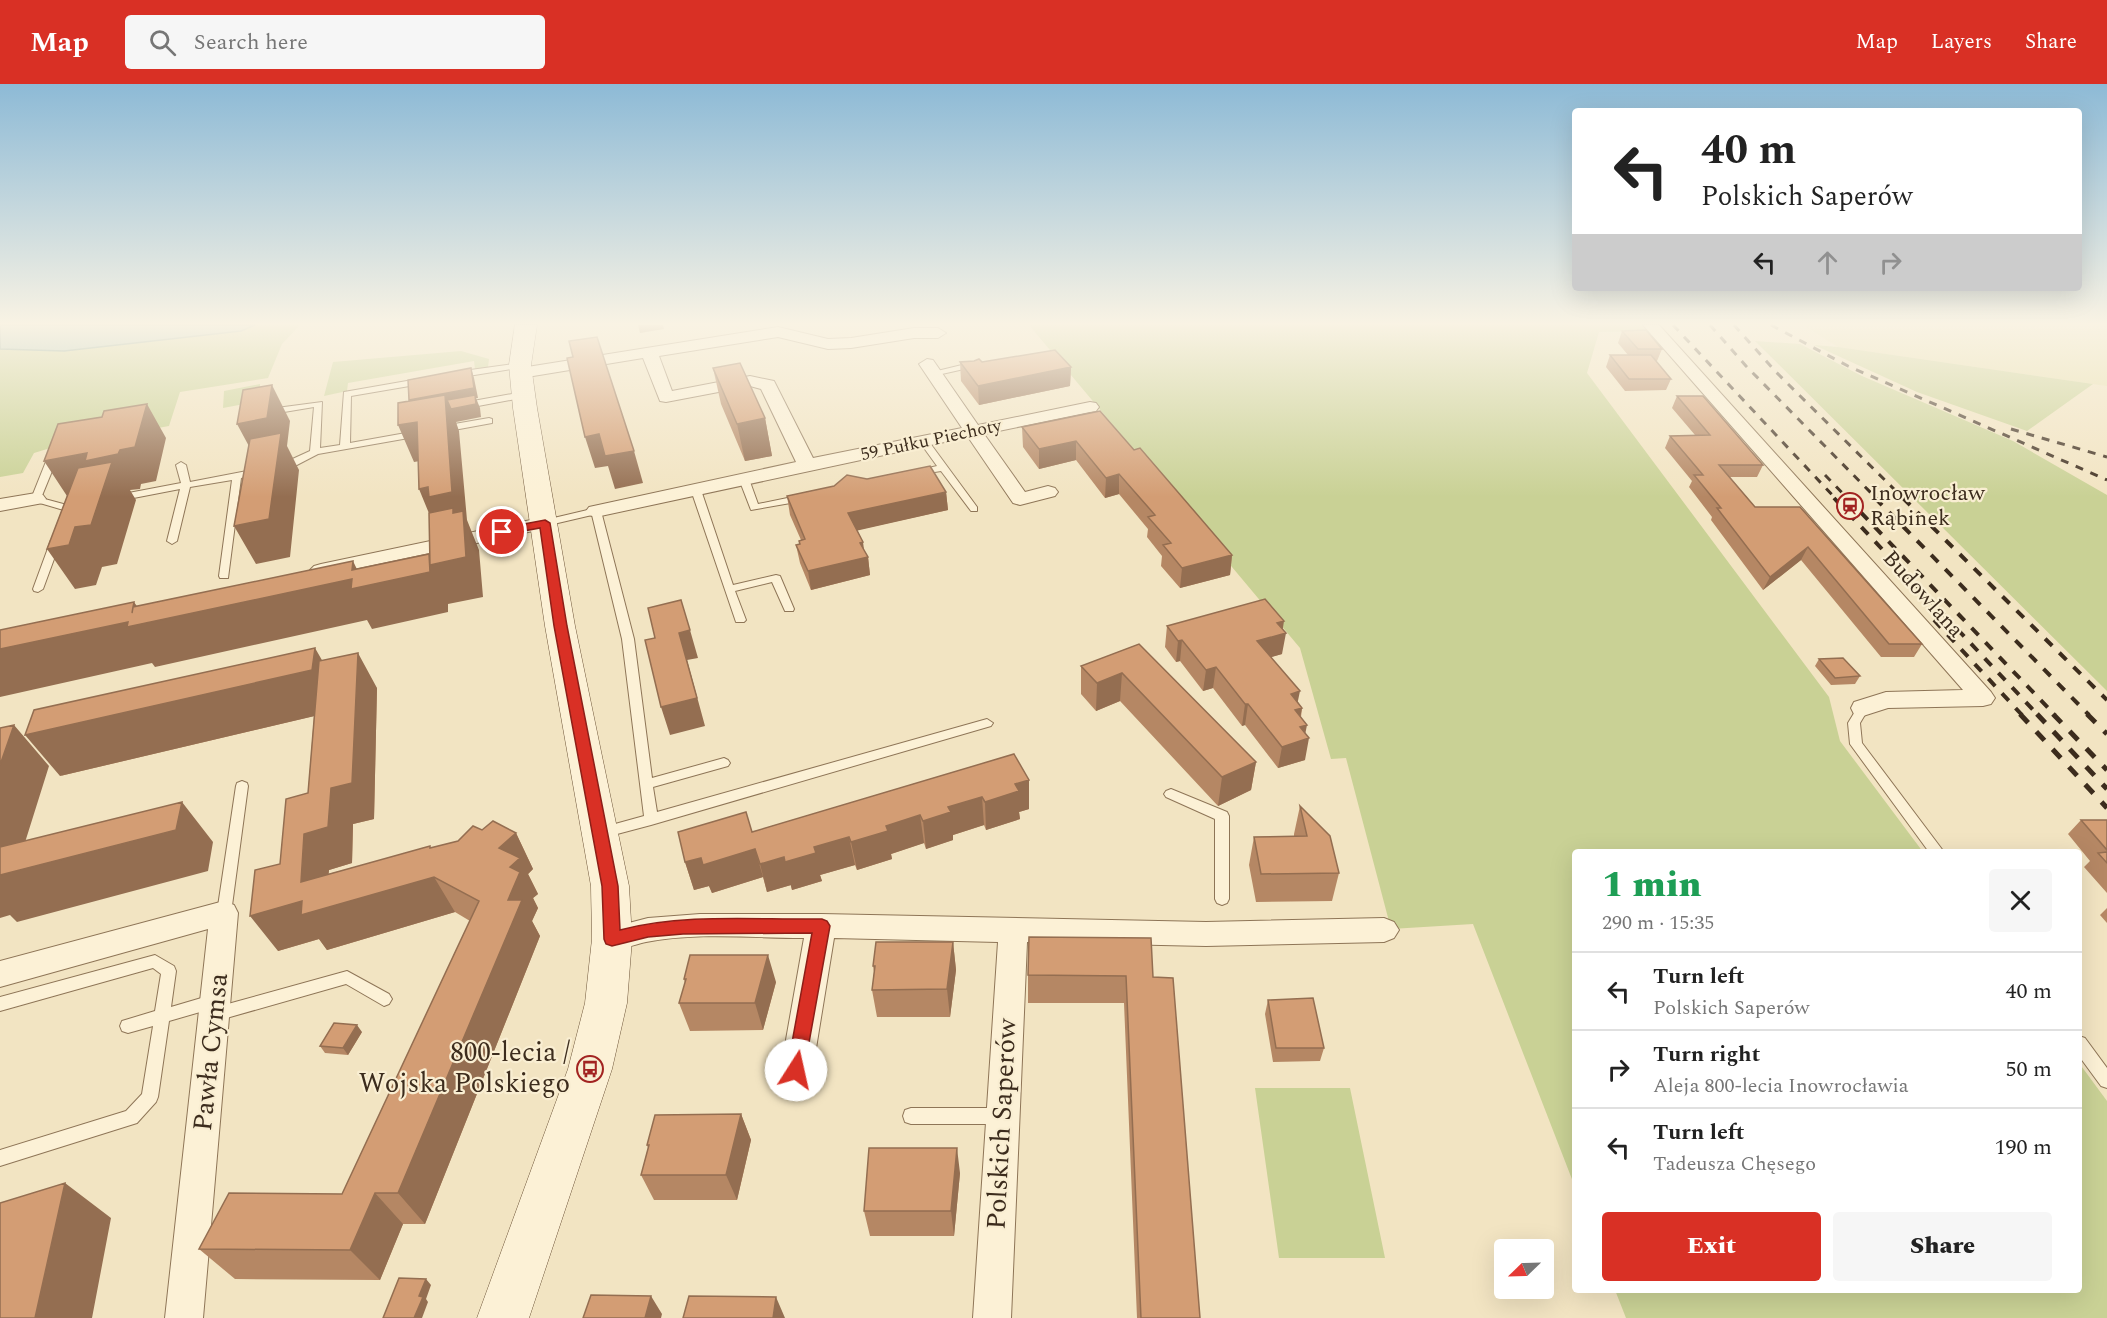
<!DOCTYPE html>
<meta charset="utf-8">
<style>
:root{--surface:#fff;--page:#f6f6f6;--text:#222;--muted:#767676;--line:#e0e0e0;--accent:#d93025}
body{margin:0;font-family:Spectral,serif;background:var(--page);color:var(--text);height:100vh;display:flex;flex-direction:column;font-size:22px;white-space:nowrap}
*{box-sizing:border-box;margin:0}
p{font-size:20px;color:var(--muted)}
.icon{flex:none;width:33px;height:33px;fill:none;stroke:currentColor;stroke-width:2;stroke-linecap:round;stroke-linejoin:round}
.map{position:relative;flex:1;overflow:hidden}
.side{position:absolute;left:1572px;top:765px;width:510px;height:444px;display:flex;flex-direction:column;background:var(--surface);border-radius:6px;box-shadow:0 6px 24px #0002}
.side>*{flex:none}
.guide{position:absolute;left:1572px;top:24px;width:510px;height:183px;border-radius:6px;box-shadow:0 6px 24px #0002;background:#fff;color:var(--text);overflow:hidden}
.needle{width:39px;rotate:247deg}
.fabs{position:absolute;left:1494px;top:1155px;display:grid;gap:12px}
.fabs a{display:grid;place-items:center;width:60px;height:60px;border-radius:6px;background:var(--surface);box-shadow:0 6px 24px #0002;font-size:30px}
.pin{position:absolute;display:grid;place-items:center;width:51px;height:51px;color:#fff;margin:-26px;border:3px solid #fff;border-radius:50%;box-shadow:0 2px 6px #0007}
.me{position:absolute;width:66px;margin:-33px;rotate:10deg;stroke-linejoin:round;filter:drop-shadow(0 0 4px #0008)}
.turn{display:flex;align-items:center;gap:21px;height:126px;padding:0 30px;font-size:27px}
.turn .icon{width:78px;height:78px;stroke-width:2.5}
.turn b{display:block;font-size:42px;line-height:51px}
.lanes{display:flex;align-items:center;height:57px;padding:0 30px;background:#0003;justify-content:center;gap:30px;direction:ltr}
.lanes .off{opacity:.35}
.round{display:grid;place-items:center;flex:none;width:63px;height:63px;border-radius:6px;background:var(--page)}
.summary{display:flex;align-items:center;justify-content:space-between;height:102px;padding:0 30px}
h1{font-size:36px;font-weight:800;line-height:45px;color:#1e9e55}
.button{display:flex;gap:12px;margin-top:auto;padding:12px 30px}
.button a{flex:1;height:69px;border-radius:6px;background:var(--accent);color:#fff;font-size:24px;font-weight:800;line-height:69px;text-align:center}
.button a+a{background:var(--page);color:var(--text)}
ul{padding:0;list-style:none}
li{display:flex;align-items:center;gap:18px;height:78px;padding:0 30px;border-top:2px solid var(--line)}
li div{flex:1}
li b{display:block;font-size:22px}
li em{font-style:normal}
header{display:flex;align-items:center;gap:36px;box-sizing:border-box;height:84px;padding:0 30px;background:var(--accent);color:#fff}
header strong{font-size:28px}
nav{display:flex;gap:33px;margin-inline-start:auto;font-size:21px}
.search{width:420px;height:54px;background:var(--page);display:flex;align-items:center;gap:15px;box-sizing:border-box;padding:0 21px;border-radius:6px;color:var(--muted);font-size:22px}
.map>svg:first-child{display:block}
.farmland{fill:#e8e0ae}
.green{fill:#c9d195}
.water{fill:#a5c4bb;stroke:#6a938a;stroke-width:1.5}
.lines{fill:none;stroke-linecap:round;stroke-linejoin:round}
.lane-casing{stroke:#8e7557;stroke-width:2}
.street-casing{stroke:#8e7557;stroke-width:2}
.secondary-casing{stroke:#6f563a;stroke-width:1}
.lane{fill:#fcf1d6;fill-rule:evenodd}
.street{fill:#fcf1d6;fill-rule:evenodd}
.secondary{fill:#fcf1d6;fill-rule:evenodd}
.rail-far2{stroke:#3c2c1d;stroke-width:3;stroke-dasharray:8 8;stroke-linecap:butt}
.rail-far1{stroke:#3c2c1d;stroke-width:4;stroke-dasharray:10 10;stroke-linecap:butt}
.rail{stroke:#3c2c1d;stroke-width:5;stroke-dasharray:12 12;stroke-linecap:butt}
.wall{fill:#b58764}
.shaded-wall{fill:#946e51}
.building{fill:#d39d74;stroke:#946e51;stroke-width:1.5}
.route{fill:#d93025;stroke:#8d1f18;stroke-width:1.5}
.labels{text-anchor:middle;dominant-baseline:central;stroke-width:4.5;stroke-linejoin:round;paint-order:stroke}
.far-street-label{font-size:18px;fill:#3c2c1d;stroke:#f9eed2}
.poi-label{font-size:22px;fill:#3c2c1d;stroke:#f9eed2;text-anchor:start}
.street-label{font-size:22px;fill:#3c2c1d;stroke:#f9eed2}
.near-street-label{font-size:27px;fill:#3c2c1d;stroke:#f9eed2}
.near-poi-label{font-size:27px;fill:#3c2c1d;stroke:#f9eed2;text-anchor:end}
</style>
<header>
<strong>Map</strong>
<div class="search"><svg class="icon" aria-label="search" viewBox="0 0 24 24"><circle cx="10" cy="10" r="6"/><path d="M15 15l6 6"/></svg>Search here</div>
<nav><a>Map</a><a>Layers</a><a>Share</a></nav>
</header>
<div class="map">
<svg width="2107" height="1234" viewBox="0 0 2107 1234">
<rect width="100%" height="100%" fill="#f2e4c2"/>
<path class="farmland" d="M1803 241H2107V302L1838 263Z"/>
<path class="green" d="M0 241H300L282 260 268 294 180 308 169 342 57 362 34 369 23 389 0 393Z
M1029 241H1645L1651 247 1599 248 1587 289 1829 613 1840 657 1923 768H1575V1103L1473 840 1391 845 1346 674 1331 675 1300 564Z
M1755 257 1800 260 1862 292 2013 357 2107 411V607Z
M1814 261 1838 263 2093 300 2027 347 1917 308Z
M461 267 489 275 488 283 475 285 474 277 348 299 347 307 324 312 333 278Z
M260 300V317L223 324 224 307Z
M2079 979 2107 1017V1234H1626L1615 1206H2079Z
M1255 1004H1350L1385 1174H1279Z"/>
<path class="water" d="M0 241H255L241 247 64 267 0 265Z"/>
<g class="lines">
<defs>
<path id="lane" d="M520 279H523V283L456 294 452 291 456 288Z
M966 280H969L976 291 975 293H969L964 285 933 292 929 289Z
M424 294 427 295V299L351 312 350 359 417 347 420 348V352L318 370 293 383 280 386 275 383 310 367 314 323 272 330 269 329V325L322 318 320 364 340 361 344 308Z
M523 308 527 311 526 313 462 325 458 322 462 319Z
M489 334 492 335V339L443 348 439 345 443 342Z
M924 354 927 355 977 423V427H971L941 387 916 391V387L937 382 919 357Z
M54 367 59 370 41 414 67 421 80 420V424L67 427 33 417 31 415 49 370Z
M181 378 186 381 190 398 257 385 262 388 260 390 241 394 228 494H220L219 492 232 396 190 403 177 457 172 460 167 457 180 405 118 417 113 414 118 411 181 399 176 381Z
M744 392 749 395 758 420 802 411 807 414 802 417 751 426 739 395Z
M696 403 701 406 733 501 776 491 780 492 794 525 793 527H785L772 498 735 507 746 536 744 538H736L691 406Z
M596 424 601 427 634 555 652 694 724 674 728 676 730 679 728 682 653 703 657 728 987 635 993 639 991 642 651 741 602 754 597 753 595 749 597 745 644 732 622 555 592 431 545 442 540 439 541 437Z
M56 453 61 456 43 505 38 508 34 507 33 505 51 456Z
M1863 620 1869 624 1860 639 1862 659 1944 768H1929L1850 660 1848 639 1859 621Z
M242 697 247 699 248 702 231 829 229 833 224 835 219 833 217 829 236 702 237 699Z
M1171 705 1227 728 1229 732V815L1227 819 1222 821 1217 819 1215 815V735L1166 713 1164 710 1166 707Z
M155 871 174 882 176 887 171 923 215 910 220 912 223 917 220 922 217 923 347 887 389 910 392 915 389 920 384 922 346 900 216 937 211 935 208 930 211 925 214 924 169 937 158 1013 156 1018 137 1039 0 1082V1066L126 1027 142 1010 153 942 128 949 122 947 120 942 122 937 155 927 161 890 153 884 0 927V913Z
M2079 952 2085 954 2107 984V1004L2101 1002 2079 972Z
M911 1024H1002L1008 1026 1010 1032 1008 1038 1002 1040H911L905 1038 903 1032 905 1026Z"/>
<path id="street" d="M1643 241H1659L1991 608 1995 614 1991 620 1983 622 1888 624 1863 632 1854 630 1851 624 1854 618 1886 608 1963 606Z
M778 243 828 255 851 254 914 244H938L946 249 938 254H914L851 264 828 265 778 253 659 272 672 307 750 292 774 297 813 374 962 344 919 280 927 275 933 276 978 341 1090 318 1096 319 1099 323 1096 327 1090 328 984 350 1025 408 1048 402 1055 404 1058 408 1055 412 1020 421 1013 419 968 353 596 433 589 431 586 427 589 423 796 378 761 305 750 302 666 318 660 317 643 274 521 294 513 289 521 284Z
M36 409 43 411 46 415 43 419 0 427V415Z
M545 433 552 435 555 439 552 443 321 492 314 490 310 486 314 482 321 480Z
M224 817 234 821 238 829 203 1234H165L208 845 0 903V877Z
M700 830H821L1206 838 1384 834 1394 838 1399 846 1394 854 1384 858 1206 862 1027 858 1011 1234H973L998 858 834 854 810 1001 805 1012 794 1016 783 1012 778 1001 804 854C753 854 697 848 646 858 631 861 617 869 602 864L597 855 602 846 648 834Z"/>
<path id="secondary" d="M515 241H537L531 281 537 324 575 542 629 802 632 855 627 919 612 985 529 1234H477L568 985 585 919 592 855 591 802 545 542 513 324 509 281Z"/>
</defs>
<use href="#lane" class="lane-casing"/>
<use href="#street" class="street-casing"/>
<use href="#secondary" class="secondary-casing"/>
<use href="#lane" class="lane"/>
<use href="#street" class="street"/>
<use href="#secondary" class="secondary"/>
<path class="rail-far2" d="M1673 241 1836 415
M1710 241 1746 282 1877 415
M1734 241 1776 288 1904 415
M1771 241 1848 282 2107 396
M2011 345 2107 373
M1825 391 1848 415"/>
<path class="rail-far1" d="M1834 414 2038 631
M1847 414 2055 631
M1875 414 2089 631
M1903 414 2107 616
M1934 536 2022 631"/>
<path class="rail" d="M2020 630 2107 724
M2037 630 2107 705
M2053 630 2107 686
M2087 630 2107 650"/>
</g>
<path class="wall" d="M1622 247 1662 265 1657 277H1656L1671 295 1666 306 1625 307 1606 283 1610 271H1628L1618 259Z
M960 278H982L1071 283 1070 302 979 321 961 297Z
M713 284 765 334 772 372 745 377 721 320Z
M1677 312 1763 381 1757 393H1730L1755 423H1800L1922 560 1914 573H1881L1801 476 1763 506 1711 436 1712 433 1689 403 1692 397 1665 364 1670 352 1695 351 1672 324Z
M1022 343 1134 366 1232 471 1230 491 1180 504 1161 482 1162 472 1147 453 1148 445 1119 410 1105 414 1076 376 1039 385 1023 363Z
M867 395 946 408 948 426 857 446 863 458V465L868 473 870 491 811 506 800 479 796 461 799 460V457L801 456 790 431 787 412Z
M1167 542 1282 545V570L1271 573 1298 618 1302 624 1301 633 1305 649V676L1278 684 1245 641 1242 642 1213 604 1203 607 1180 577 1176 578 1165 563Z
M1139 560 1256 678 1251 706 1218 722 1120 617 1096 627 1081 610V582Z
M1819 575 1860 592 1855 600 1831 601 1815 582Z
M322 577 377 604 374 735 353 740 352 779 329 786 328 790 458 757 482 746 516 749 533 785 528 790 538 810 533 814 538 824 532 837 540 852 425 1140H403L380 1196 235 1195 199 1165 342 1110 470 837 455 828 327 866 319 855 278 867 280 780 308 709 314 632 60 692Z
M1014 670 1029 725 1019 728 1020 735 986 746 984 741 953 751V756L926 765 924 759 891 770 892 775 857 786 855 781 820 791 822 797 792 806 791 801 767 808 763 793 712 809 709 802 694 806 685 778 752 748Z
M1300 722 1339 789 1332 817 1256 818 1249 781 1254 753 1294 752V750Z
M2081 736H2107V809L2084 783 2090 777 2068 750Z
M2107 824V839L2100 831Z
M1029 853 1153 893 1200 1234H1137L1124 919H1028V891Z
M953 858 956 886 950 933H877L872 906 874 888 873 882Z
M684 895 776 898 763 946 690 947 679 919 685 899Z
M1268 916 1324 964 1320 977 1273 978 1265 930Z
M362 948 348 971 325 969 320 962Z
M741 1030 751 1056 737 1116H654L641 1091 648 1064 647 1061Z
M960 1089 954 1152H870L864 1127Z"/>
<path class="shaded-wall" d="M638 241H663L664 245 640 249Z
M1071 283 1070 302 979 321 978 302Z
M471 284 474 294 478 314H476L480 324 481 333 456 338 459 347 467 436 479 466 483 513 448 520V519V528L372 545 367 536 155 583 152 579 0 613V565L132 529 134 518 148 538 352 486 353 477 365 502 429 470 434 480 435 444 419 405 432 375 414 378 398 341 409 316Z
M272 301 290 337 287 362 299 386 290 473 256 480 234 442 257 377 237 340Z
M147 320 166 354 156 397 141 400 140 405 130 406 136 416 117 480 102 483 96 501 75 505 47 465 67 412 44 377 87 369 120 366Z
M765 334 772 372 745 377 737 340Z
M599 350 634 367 643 399 615 405 608 382 595 384 585 353Z
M1076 357V376L1039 385V365Z
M1119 390V410L1105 414 1106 394Z
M946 408 948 426 851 448 848 429Z
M863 458 865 473H868L870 491 811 506 808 487Z
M1808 463 1801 476 1763 506 1770 493Z
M1232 471 1230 491 1180 504 1182 484Z
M1284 537 1282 550 1286 549 1282 570 1254 578 1257 557 1277 539Z
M690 546 698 574 687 576 705 642 670 651 661 623 679 549Z
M1182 556 1180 577 1176 578 1178 557Z
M315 564 338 604 336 627 60 692 25 651Z
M358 569 377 604 374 735 353 740 352 779 329 786 326 823 434 793 455 828 327 866 319 855 278 867 250 832 301 798 304 750 331 704Z
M1216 583 1213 604 1203 607 1206 586Z
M1122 589 1120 617 1096 627 1097 599Z
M1300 607 1296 626 1302 624 1298 645 1291 610Z
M1245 620H1248L1245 641 1242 642Z
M14 641 49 682 16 787 182 718 213 758 208 787 17 838 10 831 0 834V681Z
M1307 641 1304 656 1309 654 1305 676 1278 684 1282 663 1300 643Z
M1256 678 1251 706 1218 722 1222 693Z
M1029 696V725L1019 728 1020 735 986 746 985 718 1015 700Z
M982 713 984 741 953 751V756L926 765 923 737 948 723Z
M920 731 924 759 891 770 892 775 857 786 851 758 886 742Z
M516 749 533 785 528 790 538 810 533 814 538 824 532 837 540 852 425 1140 398 1109 499 764Z
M849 753 855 781 820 791 822 797 792 806 785 778 814 763Z
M755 765 763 793 712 809 709 802 694 806 685 778 701 774Z
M784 773 791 801 767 808 760 780Z
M953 858 956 886 950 933 947 905Z
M768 871 776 898 763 946 755 919Z
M357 941 362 948 348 971 343 964Z
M741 1030 751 1056 737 1116 726 1091Z
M957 1064 960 1089 954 1152 951 1127Z
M65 1099 111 1134 92 1234H35Z
M375 1109 403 1140 380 1196 350 1166Z
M426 1195 431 1201 426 1215 428 1218 422 1234H414L419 1212Z
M651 1212 662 1230 661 1234H645Z
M776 1213 785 1234H773Z"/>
<path class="building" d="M1646 246 1662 265H1638L1622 247Z
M597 253 634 367 605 372 599 350 585 353 567 274 573 273 569 257Z
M1055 266 1071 283 978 302 960 278 974 277 979 275 982 278Z
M1610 271H1651L1671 295H1629Z
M740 279 765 334 737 340 713 284Z
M471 284 474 304 409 316 408 296Z
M272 301 267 334 237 340 243 306Z
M445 311 452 408 429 413 428 403 419 405 417 338 398 341V319Z
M475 311 476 320 451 325 447 316Z
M1677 312H1703L1763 381H1719L1755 423H1800L1922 560H1889L1808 463 1770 493 1717 424H1721L1694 391H1703L1670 352 1710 351Z
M147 320 135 363 120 366 118 370 85 377 87 369 44 377 58 340 102 333 104 327Z
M1100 327 1134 366 1140 364 1232 471 1182 484 1163 461 1171 459 1148 433 1155 431 1119 390 1106 394 1076 357 1039 365 1022 343Z
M281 349 269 435 234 442 250 355Z
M112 378 91 441 75 443 69 461 47 465 78 384Z
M930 382 946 408 848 429 863 458 860 459 868 473 808 487 796 461 800 460 799 457 805 455 787 412 834 402 847 391 867 395Z
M453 424V429L463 427 466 473 430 481 429 429Z
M429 470 430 488 351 505 352 495 127 543 128 538 0 565V546L134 518 132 529 133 523 353 477 352 486Z
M1265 515 1284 537 1277 539 1286 549 1257 557 1300 607 1291 610 1302 624 1295 626 1307 641 1300 643 1309 654 1282 663 1248 620H1245L1216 583 1206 586 1182 556 1178 557 1167 542Z
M681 516 690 546 679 549 697 614 661 623 645 556 655 554 648 524Z
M1139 560 1256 678 1222 693 1122 589 1097 599 1081 582Z
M315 564 312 586 25 651 34 626Z
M358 569 352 699 331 704 328 743 304 750 301 798 430 762V764L458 757 473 742 482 746 493 737 516 749 499 764 520 774 510 783 520 788 508 816H522L398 1109H375L350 1166 199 1165 229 1109 342 1110 479 817 434 793 301 831 302 817 250 832 255 786 280 780 286 715 308 709 319 577Z
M1843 574 1860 592 1835 594 1819 575Z
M14 641 0 681V644Z
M1014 670 1029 696 1015 700 1019 707 985 718 982 713 948 723 951 728 923 737 920 731 886 742 888 747 851 758 849 753 814 763 816 769 785 778 784 773 760 780 755 765 703 781 701 774 685 778 678 748 746 728 752 748Z
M182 718 176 746 0 791V763Z
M1300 722 1330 752 1339 789 1261 790 1254 753 1307 752Z
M2081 736H2107V766Z
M2107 768V779L2098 769Z
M1029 853 1151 854 1153 893 1173 894 1200 1234H1141L1126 892 1028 891Z
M876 858H953L947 905 872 906 875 882H873Z
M690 871H768L755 919H679L686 895H684Z
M1313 914 1324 964H1276L1268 916Z
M334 939 357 941 343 964 320 962Z
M741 1030 726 1091H641L649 1061H647L655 1031Z
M869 1064H957L951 1127H864Z
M65 1099 35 1234H0V1119Z
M399 1194 426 1195 419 1212 423 1213 414 1234H383Z
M591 1211 651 1212 645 1234H583Z
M689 1212 776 1213 773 1234H683Z"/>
<linearGradient id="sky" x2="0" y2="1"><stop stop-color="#8dbad6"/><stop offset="0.58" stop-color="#f9f3e4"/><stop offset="1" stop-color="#f9f3e4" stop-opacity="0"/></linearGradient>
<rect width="2107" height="413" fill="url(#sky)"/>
<path class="route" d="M545 436 550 439 567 542 618 802 620 846C684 829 755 836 822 835L827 837 830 842 803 992 796 994 790 992 787 986 812 849 683 850 648 853 612 862 606 860 604 855 602 802 554 542 540 444 502 451 496 448 498 445Z"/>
<defs>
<symbol id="station-ring" viewBox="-11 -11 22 22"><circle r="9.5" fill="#f9eed2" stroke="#a22321" stroke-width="1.5"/><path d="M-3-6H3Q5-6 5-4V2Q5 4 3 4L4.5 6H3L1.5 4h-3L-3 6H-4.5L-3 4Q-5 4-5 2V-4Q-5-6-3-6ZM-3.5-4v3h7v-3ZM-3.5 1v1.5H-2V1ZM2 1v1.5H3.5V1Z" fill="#a22321"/></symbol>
<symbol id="bus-ring" viewBox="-11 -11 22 22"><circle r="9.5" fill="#f9eed2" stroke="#a22321" stroke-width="1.5"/><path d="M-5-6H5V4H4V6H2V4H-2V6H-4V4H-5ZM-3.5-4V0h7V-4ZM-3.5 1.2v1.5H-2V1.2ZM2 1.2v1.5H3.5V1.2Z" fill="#a22321"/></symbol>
</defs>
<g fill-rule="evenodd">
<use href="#station-ring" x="1835" y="407" width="30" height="30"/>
<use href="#bus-ring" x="575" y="970" width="30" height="30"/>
</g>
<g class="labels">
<g class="far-street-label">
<text transform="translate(931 356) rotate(-12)">59 Pułku Piechoty</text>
</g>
<g class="poi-label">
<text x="1870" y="409">Inowrocław<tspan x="1870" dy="25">Rąbinek</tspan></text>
</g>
<g class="street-label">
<text transform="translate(1923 510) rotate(48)">Budowlana</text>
</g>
<g class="near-street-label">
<text transform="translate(211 968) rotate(-84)">Pawła Cymsa</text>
<text transform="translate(1002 1040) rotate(-87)">Polskich Saperów</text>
</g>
<g class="near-poi-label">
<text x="570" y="969">800-lecia /<tspan x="570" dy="31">Wojska Polskiego</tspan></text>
</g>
</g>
</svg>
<div class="fabs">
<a><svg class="needle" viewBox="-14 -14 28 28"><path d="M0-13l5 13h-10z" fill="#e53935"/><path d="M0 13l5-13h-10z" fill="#767676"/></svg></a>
</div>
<div class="pin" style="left:502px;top:448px;background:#d93025"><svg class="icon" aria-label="arrive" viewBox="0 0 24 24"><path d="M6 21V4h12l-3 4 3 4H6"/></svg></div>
<svg class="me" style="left:796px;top:986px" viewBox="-20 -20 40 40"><circle r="19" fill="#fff"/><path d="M0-13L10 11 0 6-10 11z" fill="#d93025"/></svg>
<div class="guide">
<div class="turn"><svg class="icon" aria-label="left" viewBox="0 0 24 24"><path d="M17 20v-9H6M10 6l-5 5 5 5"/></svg><div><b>40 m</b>Polskich Saperów</div></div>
<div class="lanes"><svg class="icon" aria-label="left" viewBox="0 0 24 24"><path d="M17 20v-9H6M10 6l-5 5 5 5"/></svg><svg class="icon off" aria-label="ahead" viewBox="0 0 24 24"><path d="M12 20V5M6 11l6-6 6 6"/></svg><svg class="icon off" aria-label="right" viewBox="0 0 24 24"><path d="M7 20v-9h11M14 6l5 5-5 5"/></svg></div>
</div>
<section class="side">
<div class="summary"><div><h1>1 min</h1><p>290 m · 15:35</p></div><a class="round"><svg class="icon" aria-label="close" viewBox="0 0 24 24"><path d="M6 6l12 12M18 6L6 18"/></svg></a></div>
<ul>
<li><svg class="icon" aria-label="left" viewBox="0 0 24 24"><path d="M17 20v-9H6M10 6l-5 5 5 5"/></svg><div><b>Turn left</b><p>Polskich Saperów</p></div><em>40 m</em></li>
<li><svg class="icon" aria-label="right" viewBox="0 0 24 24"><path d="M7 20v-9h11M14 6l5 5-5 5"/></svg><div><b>Turn right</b><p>Aleja 800-lecia Inowrocławia</p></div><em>50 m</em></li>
<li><svg class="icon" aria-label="left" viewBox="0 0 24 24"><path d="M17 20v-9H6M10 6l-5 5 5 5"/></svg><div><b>Turn left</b><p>Tadeusza Chęsego</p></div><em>190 m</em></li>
</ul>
<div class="button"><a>Exit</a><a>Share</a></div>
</section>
</div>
